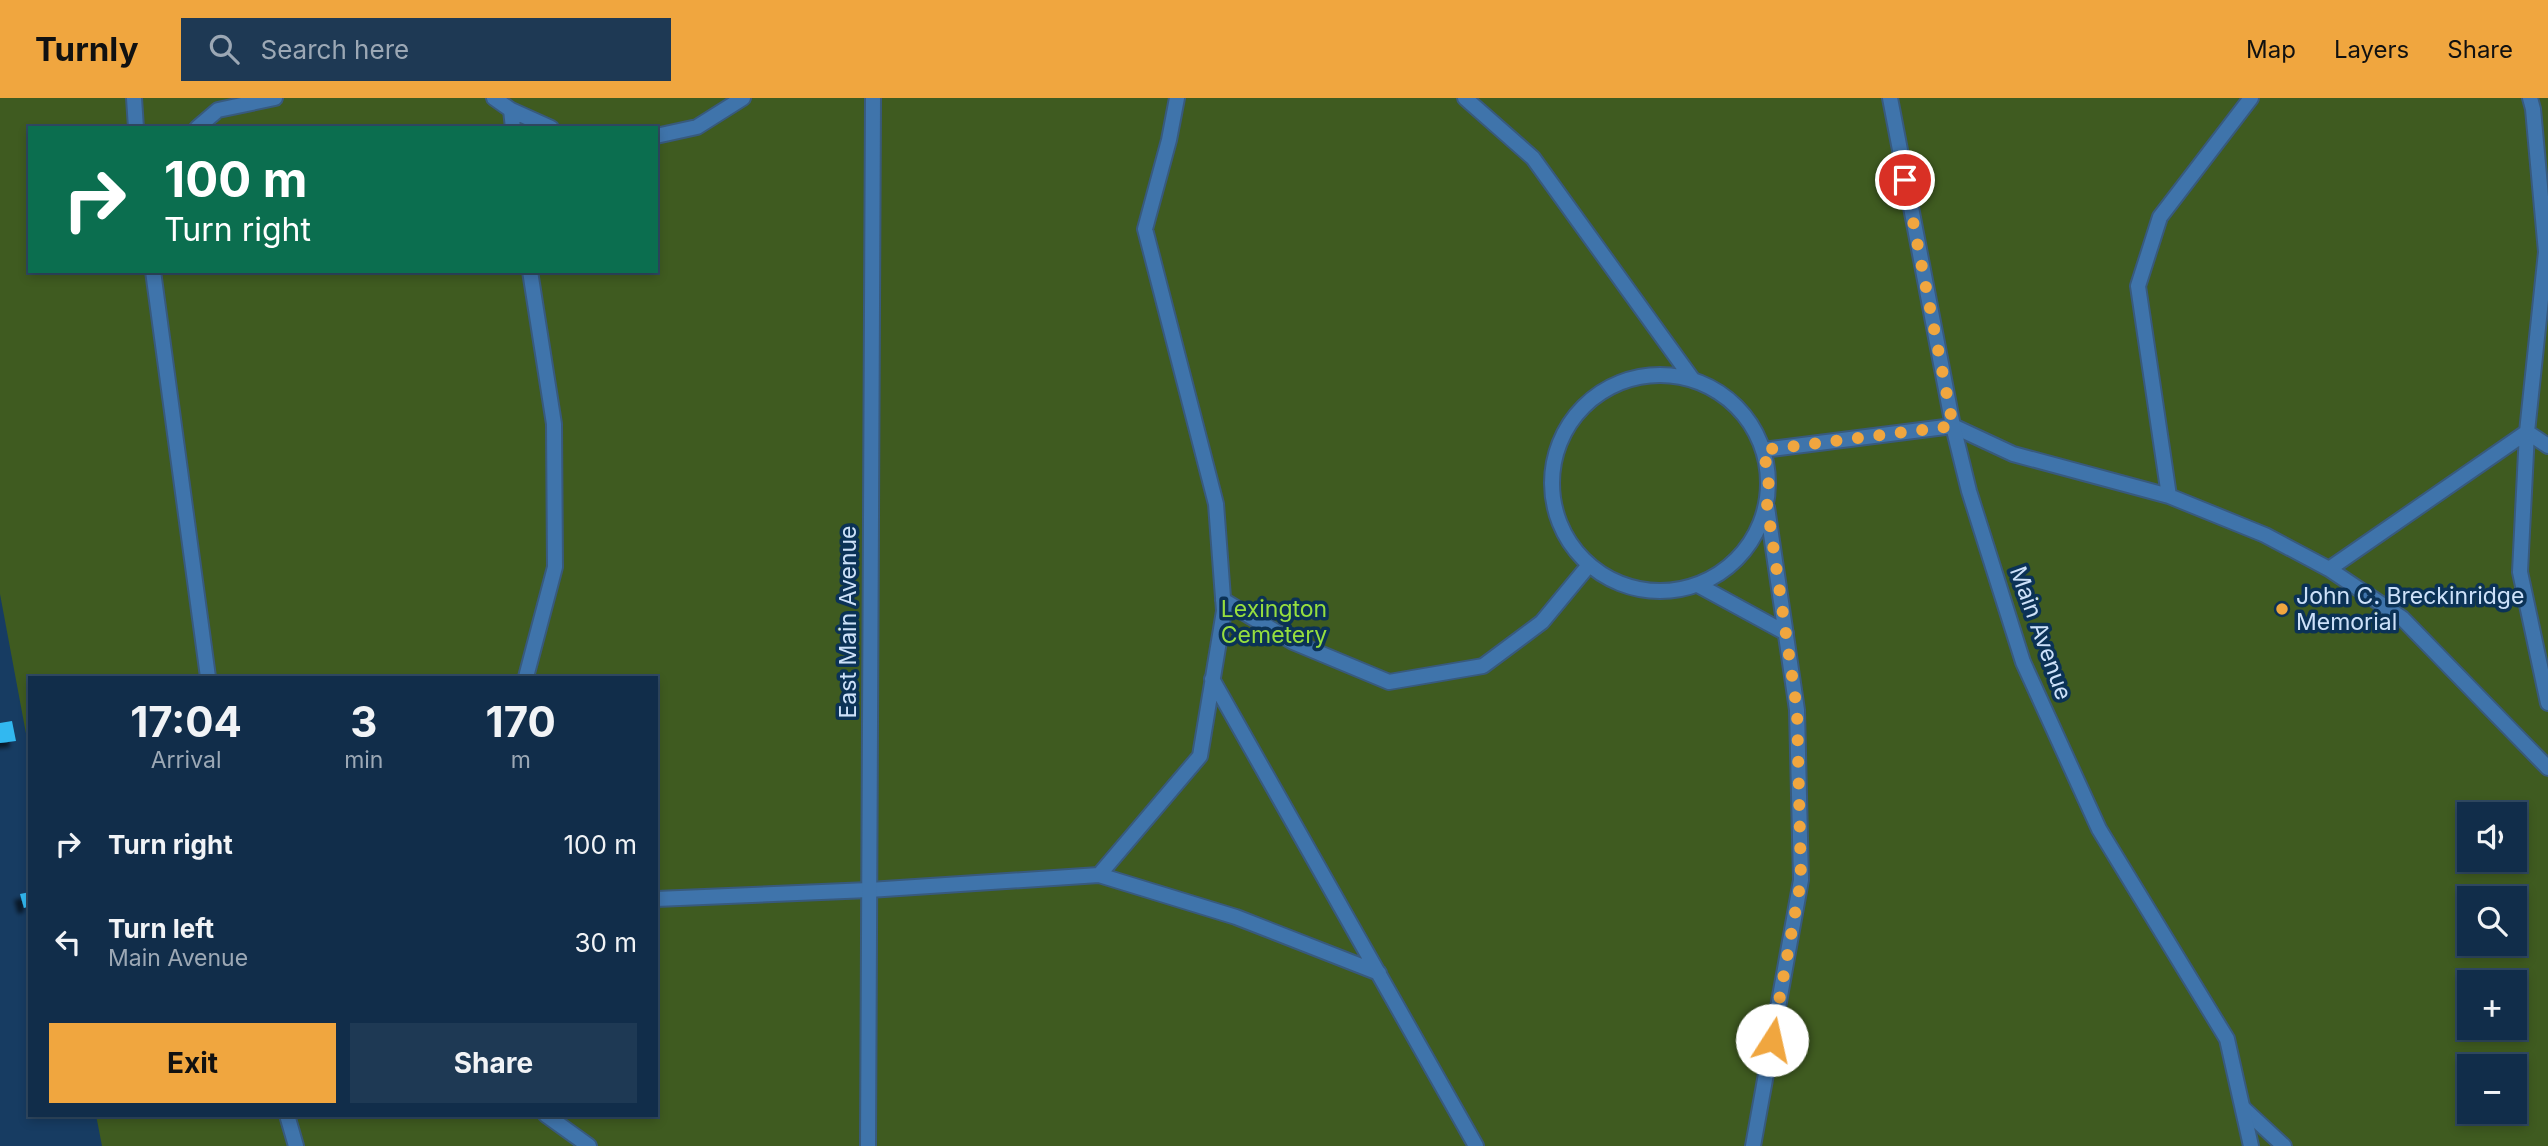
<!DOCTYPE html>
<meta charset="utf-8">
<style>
:root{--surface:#112d4a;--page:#1e3954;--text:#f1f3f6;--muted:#9ca8b5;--line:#304962;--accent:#f0a63f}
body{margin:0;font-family:Inter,sans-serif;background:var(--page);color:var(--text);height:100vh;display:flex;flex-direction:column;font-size:26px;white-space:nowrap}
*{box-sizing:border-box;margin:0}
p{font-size:23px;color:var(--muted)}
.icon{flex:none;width:38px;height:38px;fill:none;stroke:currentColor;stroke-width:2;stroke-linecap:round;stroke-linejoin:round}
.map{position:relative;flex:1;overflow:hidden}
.sheet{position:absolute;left:28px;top:578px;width:630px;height:441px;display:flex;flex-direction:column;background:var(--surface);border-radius:0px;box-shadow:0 4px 10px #0003,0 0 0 2px var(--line)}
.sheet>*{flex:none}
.hud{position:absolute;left:28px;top:28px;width:630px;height:147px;border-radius:0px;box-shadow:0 4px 10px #0003,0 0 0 2px var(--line);background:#0b6e4f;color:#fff;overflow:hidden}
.tools{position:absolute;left:2457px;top:704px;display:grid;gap:14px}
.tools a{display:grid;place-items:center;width:70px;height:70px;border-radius:0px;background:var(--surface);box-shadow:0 4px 10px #0003,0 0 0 2px var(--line);font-size:35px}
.pin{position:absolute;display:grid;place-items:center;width:60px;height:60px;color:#fff;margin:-30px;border:4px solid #fff;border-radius:50%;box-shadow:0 2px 7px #0007}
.me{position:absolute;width:77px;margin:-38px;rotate:10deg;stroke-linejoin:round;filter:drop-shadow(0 0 5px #0008)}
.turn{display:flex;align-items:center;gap:24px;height:147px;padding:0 21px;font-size:32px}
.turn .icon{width:91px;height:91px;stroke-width:2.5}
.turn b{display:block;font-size:49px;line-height:60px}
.eta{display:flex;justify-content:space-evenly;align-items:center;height:119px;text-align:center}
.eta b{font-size:42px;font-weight:700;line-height:49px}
.button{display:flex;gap:14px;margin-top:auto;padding:14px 21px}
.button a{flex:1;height:80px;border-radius:0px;background:var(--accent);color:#111;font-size:28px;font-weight:700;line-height:80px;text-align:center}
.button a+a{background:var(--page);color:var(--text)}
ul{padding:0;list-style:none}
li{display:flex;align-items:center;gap:21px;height:98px;padding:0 21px}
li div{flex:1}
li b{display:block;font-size:26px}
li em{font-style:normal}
header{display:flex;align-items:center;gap:42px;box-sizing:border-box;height:98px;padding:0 35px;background:var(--accent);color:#111}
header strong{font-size:33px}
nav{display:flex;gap:38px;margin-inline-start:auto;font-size:24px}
.search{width:490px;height:63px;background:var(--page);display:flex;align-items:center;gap:18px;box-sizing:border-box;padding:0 24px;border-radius:0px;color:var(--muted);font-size:26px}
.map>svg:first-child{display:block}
.green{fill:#3f5b20;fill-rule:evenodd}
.building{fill:#32b8f0;filter:url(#shadow)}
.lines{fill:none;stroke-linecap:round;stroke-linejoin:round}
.service-casing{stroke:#385a7d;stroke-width:18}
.minor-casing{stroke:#385a7d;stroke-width:18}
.service{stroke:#3f74ab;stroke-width:14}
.minor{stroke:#3f74ab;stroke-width:14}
.route{stroke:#f0a63f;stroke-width:12;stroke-dasharray:0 21.6}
.poi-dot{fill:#f0a63f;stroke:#0b3256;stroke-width:2.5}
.labels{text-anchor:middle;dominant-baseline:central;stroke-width:7;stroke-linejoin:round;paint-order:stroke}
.poi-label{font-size:23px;fill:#cde1f9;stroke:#0b3256;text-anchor:start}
.park-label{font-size:23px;fill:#96de3e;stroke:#0b3256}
.street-label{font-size:23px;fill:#cde1f9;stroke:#0b3256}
</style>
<header>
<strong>Turnly</strong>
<div class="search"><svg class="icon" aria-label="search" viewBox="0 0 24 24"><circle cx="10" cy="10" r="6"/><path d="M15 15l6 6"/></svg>Search here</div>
<nav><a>Map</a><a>Layers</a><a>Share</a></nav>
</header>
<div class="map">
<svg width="2548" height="1048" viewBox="0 0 2548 1048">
<defs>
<filter id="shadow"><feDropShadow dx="-6" dy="6" stdDeviation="2" flood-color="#0009"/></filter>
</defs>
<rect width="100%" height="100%" fill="#173c62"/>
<path class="green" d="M0 0H2548V1048H102L96 1017H656V579H30V657L0 496ZM30 30H656V173H30ZM2469 716H2515V761H2469ZM2469 800H2515V845H2469ZM2469 884H2515V929H2469ZM2469 968H2515V1013H2469Z"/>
<path class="building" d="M12 623 16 643 0 645V625Z
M30 794V808L24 810 20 796Z"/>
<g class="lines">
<defs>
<path id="service" d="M134 0 136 30
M494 0 511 12 551 30
M1465 0 1533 60 1693 282
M2530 0 2533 11 2546 154 2527 334 2520 474 2548 605
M511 12 513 30
M197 30 218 12 275 0
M656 38 697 29 743 0
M153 173 208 579
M1552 385a108 108 0 1 1 216 0a108 108 0 1 1-216 0Z
M1763 352 1953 328 2013 356 2169 398 2265 437 2329 471 2402 520 2548 670
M2169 398 2138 188 2160 119 2251 0
M2329 471 2527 334 2548 348
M1698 487 1786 535
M1223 502 1293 544 1389 584 1483 568 1542 524 1589 467
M526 579 555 469 554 326 530 173
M1212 581 1476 1048
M1099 777 1236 819 1379 875
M656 801 869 792 1099 777 1200 658 1224 513 1216 406 1145 131 1169 42 1177 0
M2243 1010 2284 1048
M287 1017 296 1048
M546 1017 589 1048
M1753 1048 1801 782 1797 612 1767 409"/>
<path id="minor" d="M1890 0 1953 328 1969 393 2023 564 2099 731 2227 941 2251 1048
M868 1048 873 0"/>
</defs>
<use href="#service" class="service-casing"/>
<use href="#minor" class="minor-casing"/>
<use href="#service" class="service"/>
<use href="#minor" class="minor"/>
</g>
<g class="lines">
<path class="route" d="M1772 942 1801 782 1797 612 1767 406 1769 379 1763 352 1953 328 1905 82"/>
</g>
<circle class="poi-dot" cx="2282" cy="511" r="7"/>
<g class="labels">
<g class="poi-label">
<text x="2296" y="498">John C. Breckinridge<tspan x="2296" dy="26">Memorial</tspan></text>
</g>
<g class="park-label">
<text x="1274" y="511">Lexington<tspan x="1274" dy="26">Cemetery</tspan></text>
</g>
<g class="street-label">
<text transform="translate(848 524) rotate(-90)">East Main Avenue</text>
<text transform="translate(2041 535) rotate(70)">Main Avenue</text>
</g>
</g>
</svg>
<div class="tools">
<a><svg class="icon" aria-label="sound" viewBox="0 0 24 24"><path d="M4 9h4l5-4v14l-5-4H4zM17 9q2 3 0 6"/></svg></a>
<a><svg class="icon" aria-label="search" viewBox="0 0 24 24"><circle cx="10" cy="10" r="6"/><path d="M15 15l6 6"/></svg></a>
<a>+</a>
<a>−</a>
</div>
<div class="pin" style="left:1905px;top:82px;background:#d93025"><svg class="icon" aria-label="arrive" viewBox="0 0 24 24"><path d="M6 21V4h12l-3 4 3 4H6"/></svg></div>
<svg class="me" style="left:1772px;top:942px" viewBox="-20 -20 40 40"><circle r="19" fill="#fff"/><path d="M0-13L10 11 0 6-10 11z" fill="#f0a63f"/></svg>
<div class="hud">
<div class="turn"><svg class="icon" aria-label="right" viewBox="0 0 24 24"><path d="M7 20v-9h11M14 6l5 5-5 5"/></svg><div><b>100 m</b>Turn right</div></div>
</div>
<section class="sheet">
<div class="eta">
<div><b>17:04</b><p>Arrival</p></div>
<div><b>3</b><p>min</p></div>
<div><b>170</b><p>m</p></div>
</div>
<ul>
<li><svg class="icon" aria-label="right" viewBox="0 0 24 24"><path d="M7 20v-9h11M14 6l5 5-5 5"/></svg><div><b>Turn right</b></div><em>100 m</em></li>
<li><svg class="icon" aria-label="left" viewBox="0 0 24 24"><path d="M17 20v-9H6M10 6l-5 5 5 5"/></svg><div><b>Turn left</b><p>Main Avenue</p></div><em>30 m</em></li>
</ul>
<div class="button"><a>Exit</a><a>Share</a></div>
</section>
</div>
